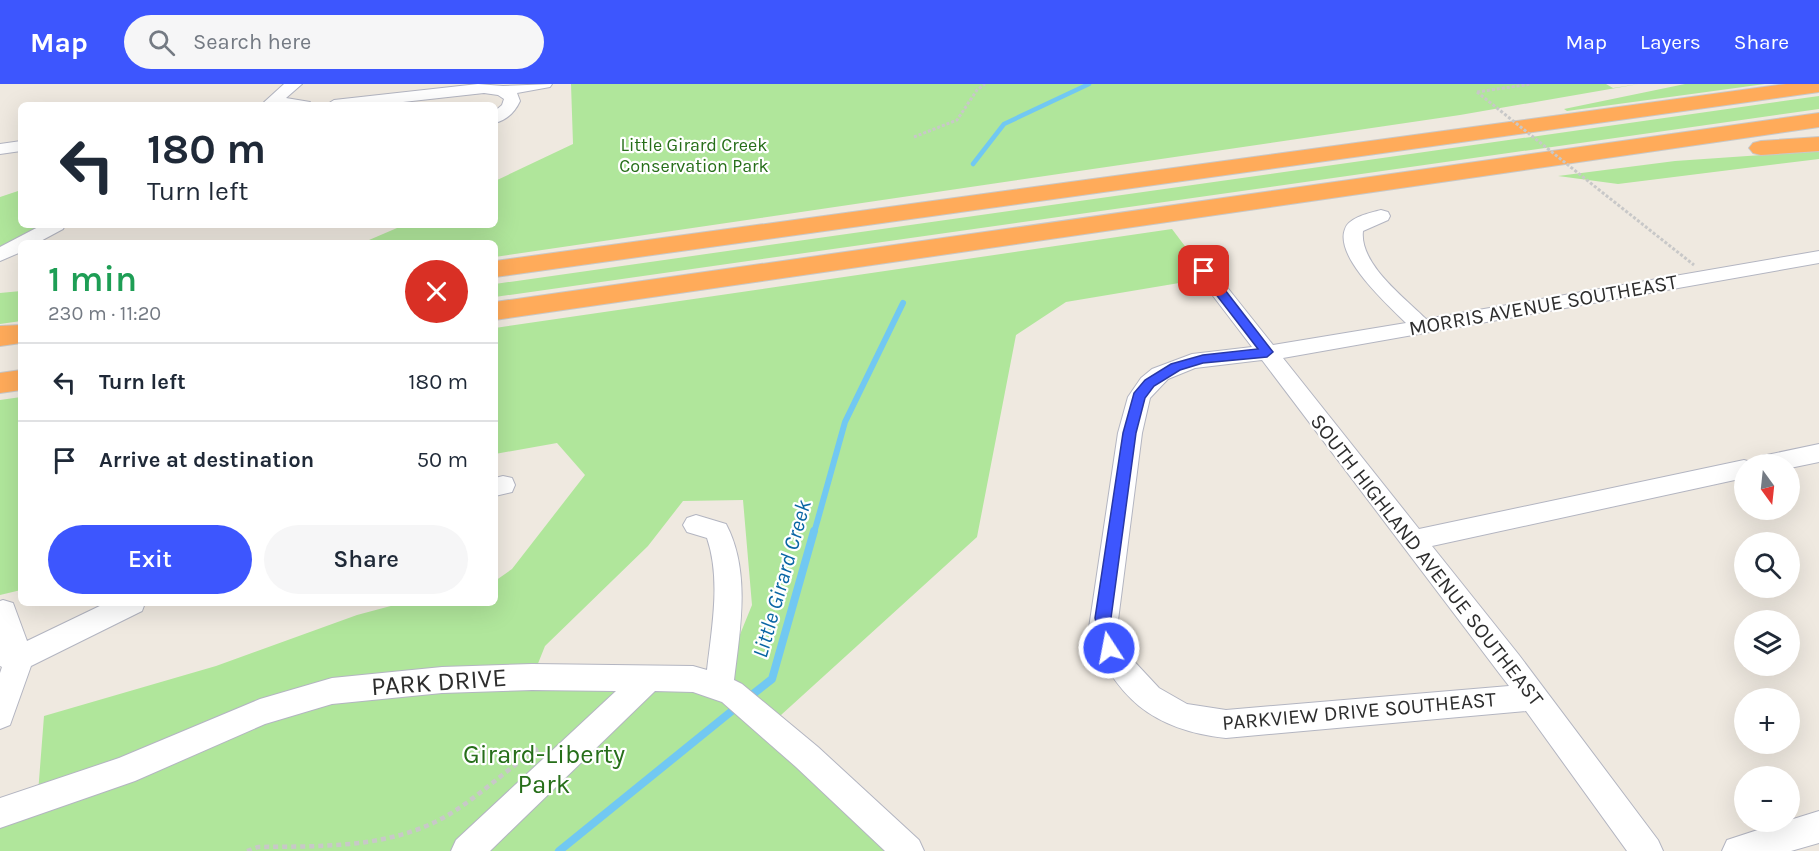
<!DOCTYPE html>
<meta charset="utf-8">
<style>
:root{--surface:#fff;--page:#f6f6f7;--text:#1f2937;--muted:#747a83;--line:#e0e1e3;--accent:#3d56fe}
body{margin:0;font-family:Karla,sans-serif;background:var(--page);color:var(--text);height:100vh;display:flex;flex-direction:column;font-size:22px;white-space:nowrap}
*{box-sizing:border-box;margin:0}
p{font-size:20px;color:var(--muted)}
.icon{flex:none;width:33px;height:33px;fill:none;stroke:currentColor;stroke-width:2;stroke-linecap:round;stroke-linejoin:round}
.map{position:relative;flex:1;overflow:hidden}
.details{position:absolute;left:18px;top:156px;width:480px;height:366px;display:flex;flex-direction:column;background:var(--surface);border-radius:9px;box-shadow:0 6px 24px #0002}
.details>*{flex:none}
.guide{position:absolute;left:18px;top:18px;width:480px;height:126px;border-radius:9px;box-shadow:0 6px 24px #0002;background:#fff;color:var(--text);overflow:hidden}
.needle{width:39px;rotate:165deg}
.controls{position:absolute;left:1734px;top:370px;display:grid;gap:12px}
.controls a{display:grid;place-items:center;width:66px;height:66px;border-radius:50%;background:var(--surface);box-shadow:0 6px 24px #0002;font-size:30px}
.pin{position:absolute;display:grid;place-items:center;width:51px;height:51px;color:#fff;margin:-26px;border-radius:12px;box-shadow:0 3px 9px #0006}
.me{position:absolute;width:66px;margin:-33px;rotate:349deg;stroke-linejoin:round;filter:drop-shadow(0 0 4px #0008)}
.turn{display:flex;align-items:center;gap:21px;height:126px;padding:0 30px;font-size:27px}
.turn .icon{width:78px;height:78px;stroke-width:2.5}
.turn b{display:block;font-size:42px;line-height:51px}
.round{display:grid;place-items:center;flex:none;width:63px;height:63px;border-radius:32px;background:var(--page)}
.headline{display:flex;align-items:center;justify-content:space-between;height:102px;padding:0 30px}
h1{font-size:36px;font-weight:600;line-height:45px;color:#1e9e55}
.primary-button{display:flex;gap:12px;margin-top:auto;padding:12px 30px}
.primary-button a{flex:1;height:69px;border-radius:36px;background:var(--accent);color:#fff;font-size:24px;font-weight:600;line-height:69px;text-align:center}
.primary-button a+a{background:var(--page);color:var(--text)}
ul{padding:0;list-style:none}
li{display:flex;align-items:center;gap:18px;height:78px;padding:0 30px;border-top:2px solid var(--line)}
li div{flex:1}
li b{display:block;font-size:22px}
li em{font-style:normal}
header{display:flex;align-items:center;gap:36px;box-sizing:border-box;height:84px;padding:0 30px;background:var(--accent);color:#fff}
header strong{font-size:28px}
nav{display:flex;gap:33px;margin-inline-start:auto;font-size:21px}
.search{width:420px;height:54px;background:var(--page);display:flex;align-items:center;gap:15px;box-sizing:border-box;padding:0 21px;border-radius:33px;color:var(--muted);font-size:22px}
.map>svg:first-child{display:block}
.green{fill:#b0e69b;fill-rule:evenodd}
.lines{fill:none;stroke-linecap:round;stroke-linejoin:round}
.stream-far2{stroke:#71c8f2;stroke-width:4.5}
.stream-far1{stroke:#71c8f2;stroke-width:6}
.stream{stroke:#71c8f2;stroke-width:8}
.minor-casing{stroke:#b3b5c1;stroke-width:2}
.highway-casing{stroke:#c8c8c8;stroke-width:2}
.path-far1{stroke:#c8c8c8;stroke-width:3;stroke-dasharray:3 2;stroke-linecap:butt}
.path{stroke:#c8c8c8;stroke-width:4.5;stroke-dasharray:5 4;stroke-linecap:butt}
.minor{fill:#fff;fill-rule:evenodd}
.highway{fill:#ffab5a;fill-rule:evenodd}
.path-bridge{stroke:#c8c8c8;stroke-width:3;stroke-dasharray:3 2;stroke-linecap:butt}
.route{fill:#3d56fe;stroke:#2838a5;stroke-width:1.5}
.labels{text-anchor:middle;dominant-baseline:central;stroke-width:4.5;stroke-linejoin:round;paint-order:stroke}
.far-park-label{font-size:18px;fill:#266e19;stroke:#fff}
.street-label{font-size:21px;fill:#2d2d2d;stroke:#fff}
.water-label{font-size:22px;font-style:italic;fill:#0a66a4;stroke:#fff}
.near-street-label{font-size:26px;fill:#2d2d2d;stroke:#fff}
.near-park-label{font-size:26px;fill:#266e19;stroke:#fff}
</style>
<header>
<strong>Map</strong>
<div class="search"><svg class="icon" aria-label="search" viewBox="0 0 24 24"><circle cx="10" cy="10" r="6"/><path d="M15 15l6 6"/></svg>Search here</div>
<nav><a>Map</a><a>Layers</a><a>Share</a></nav>
</header>
<div class="map">
<svg width="1819" height="767" viewBox="0 0 1819 767">
<rect width="100%" height="100%" fill="#efe9e0"/>
<path class="green" d="M571 0H1606L1613 4 1639 0 1460 31 495 173V159H362L404 141H495V97L573 60Z
M1685 0H1765L1567 27 1564 25Z
M1819 12V25L495 213V200Z
M1819 67V75L1618 100 1558 92 1675 77Z
M21 106V141H56L0 171V113Z
M1172 145 1209 194 1066 218 1016 251 977 453 770 641 908 767H0V733L37 722 44 632 216 582 357 531 402 519H495V497L512 485 585 391 557 359 495 370V244ZM743 416 752 521 719 602 533 592 545 562 648 462 683 417Z
M21 207V237L0 240V209Z
M21 313V506L0 511V316Z"/>
<g class="lines">
<path class="stream-far2" d="M973 80 1004 40 1089 0"/>
<path class="stream-far1" d="M814 449 845 338 903 219"/>
<path class="stream" d="M748 614 772 595 814 447
M559 767 738 622"/>
<defs>
<path id="minor" d="M284 0H302L286 14 310 18 312 21H261Z
M478 0 503 2 552 0 550 3 517 9 520 17C515 28 507 36 495 39V27L502 21 504 15 498 11 484 9 376 21H326L334 16Z
M21 57V67L0 70V60Z
M1381 126 1388 128 1390 132 1388 136 1363 147C1359 180 1405 214 1426 235L1819 167V179L1283 274 1419 445 1744 376 1751 378 1754 375 1762 372 1819 360V378L1790 384V381H1744V394L1432 462 1519 571 1658 756 1663 767H1627L1526 627 1226 654C1153 646 1113 613 1089 544L1118 349 1128 313 1141 294 1152 285 1192 270 1252 263 1194 187 1197 183H1211L1273 261 1406 239C1388 221 1334 173 1345 145 1349 133 1370 129 1381 126ZM1262 276 1499 589 1509 602 1226 626 1187 620 1159 604 1131 574 1117 544 1142 349 1150 314 1168 295 1195 284Z
M42 141H65L63 145 37 159H21V168L0 177V163Z
M503 392 512 394 515 401 512 408 495 412V394Z
M696 431 726 440C751 487 740 546 734 596L742 600 818 663 919 756 924 767H885L796 683 722 618 693 608 655 607 490 767H451L456 756 616 607 532 606 442 609 332 620 265 640 135 697 0 744V714L119 674 260 615 332 594 442 583 532 580 693 582 707 586C712 543 721 495 707 454L687 448 683 441 687 434Z
M3 516 13 519 27 557 106 519H145L142 527 31 582 10 641 0 645V589L2 583 0 582V517Z
M1819 727V759L1791 767H1722L1727 756 1782 738H1790V736Z"/>
<path id="highway" d="M1786 0H1819V8L495 193V177Z
M1819 29V43L495 236V218Z
M1819 53V67L1761 71 1753 69 1749 64 1753 59 1761 57Z
M21 241V259L0 262V242Z
M21 286V306L0 309V289Z"/>
</defs>
<use href="#minor" class="minor-casing"/>
<use href="#highway" class="highway-casing"/>
<path class="path-far1" d="M1477 8 1531 0
M914 53 957 36 977 6 985 0
M1598 105 1694 181"/>
<path class="path" d="M247 767 258 763C324 762 395 765 453 728 483 709 508 684 538 665"/>
<use href="#minor" class="minor"/>
<use href="#highway" class="highway"/>
<path class="path-bridge" d="M1477 8 1598 105"/>
</g>
<path class="route" d="M1204 183 1208 184 1273 268 1267 273 1203 279 1180 286 1154 302 1145 314 1136 349 1111 534 1117 564 1114 569 1109 571 1103 569 1095 534 1123 349 1134 309 1145 296 1171 280 1203 271 1258 265 1198 187Z"/>
<g class="labels">
<g class="far-park-label">
<text x="694" y="61">Little Girard Creek<tspan x="694" dy="21">Conservation Park</tspan></text>
</g>
<g class="street-label">
<text transform="translate(1543 221) rotate(-10)">MORRIS AVENUE SOUTHEAST</text>
<text transform="translate(1427 476) rotate(52)">SOUTH HIGHLAND AVENUE SOUTHEAST</text>
<text transform="translate(1359 627) rotate(-5)">PARKVIEW DRIVE SOUTHEAST</text>
</g>
<g class="water-label">
<text transform="translate(782 495) rotate(-74)">Little Girard Creek</text>
</g>
<g class="near-street-label">
<text transform="translate(439 598) rotate(-4)">PARK DRIVE</text>
</g>
<g class="near-park-label">
<text x="544" y="670">Girard-Liberty<tspan x="544" dy="30">Park</tspan></text>
</g>
</g>
</svg>
<div class="controls">
<a><svg class="needle" viewBox="-14 -14 28 28"><path d="M0-13l5 13h-10z" fill="#e53935"/><path d="M0 13l5-13h-10z" fill="#747a83"/></svg></a>
<a><svg class="icon" aria-label="search" viewBox="0 0 24 24"><circle cx="10" cy="10" r="6"/><path d="M15 15l6 6"/></svg></a>
<a><svg class="icon" aria-label="layers" viewBox="0 0 24 24"><path d="M12 4l9 5-9 5-9-5zM3 14l9 5 9-5"/></svg></a>
<a>+</a>
<a>−</a>
</div>
<div class="pin" style="left:1204px;top:187px;background:#d93025"><svg class="icon" aria-label="arrive" viewBox="0 0 24 24"><path d="M6 21V4h12l-3 4 3 4H6"/></svg></div>
<svg class="me" style="left:1109px;top:564px" viewBox="-20 -20 40 40"><circle r="17" fill="#3d56fe" stroke="#fff" stroke-width="3"/><path d="M0-11L8 9 0 5-8 9z" fill="#fff"/></svg>
<div class="guide">
<div class="turn"><svg class="icon" aria-label="left" viewBox="0 0 24 24"><path d="M17 20v-9H6M10 6l-5 5 5 5"/></svg><div><b>180 m</b>Turn left</div></div>
</div>
<section class="details">
<div class="headline"><div><h1>1 min</h1><p>230 m · 11:20</p></div><a class="round" style="background:#d93025;color:#fff"><svg class="icon" aria-label="close" viewBox="0 0 24 24"><path d="M6 6l12 12M18 6L6 18"/></svg></a></div>
<ul>
<li><svg class="icon" aria-label="left" viewBox="0 0 24 24"><path d="M17 20v-9H6M10 6l-5 5 5 5"/></svg><div><b>Turn left</b></div><em>180 m</em></li>
<li><svg class="icon" aria-label="arrive" viewBox="0 0 24 24"><path d="M6 21V4h12l-3 4 3 4H6"/></svg><div><b>Arrive at destination</b></div><em>50 m</em></li>
</ul>
<div class="primary-button"><a>Exit</a><a>Share</a></div>
</section>
</div>
